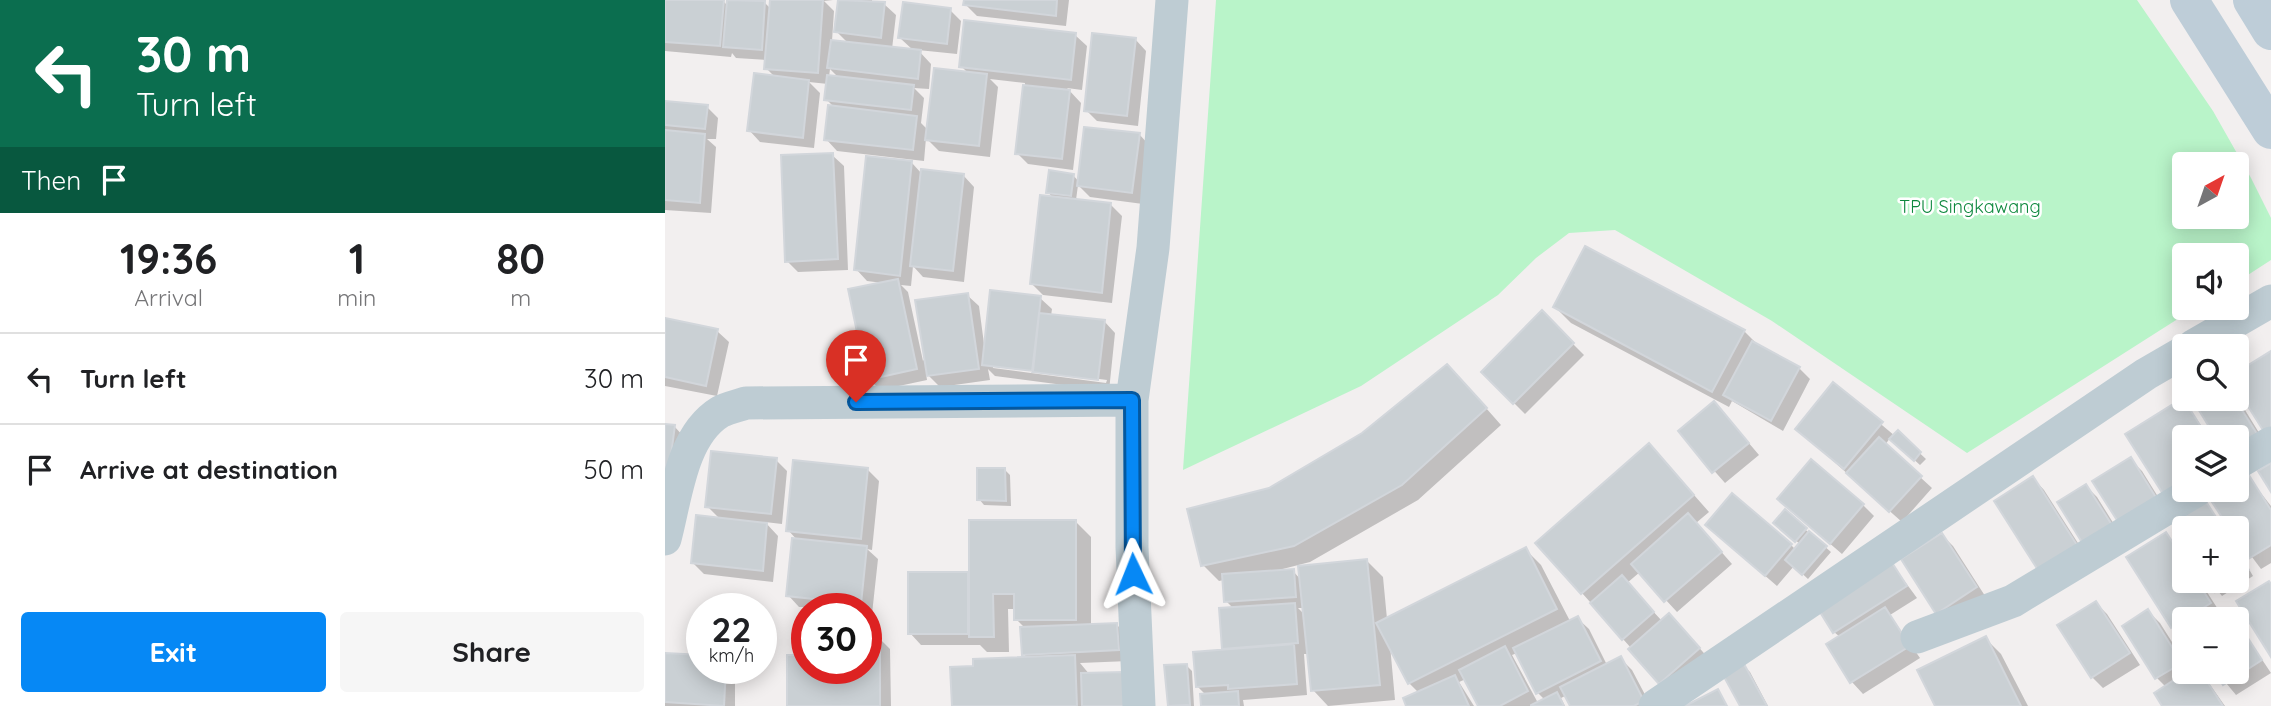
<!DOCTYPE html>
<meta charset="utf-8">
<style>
:root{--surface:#fff;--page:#f6f6f6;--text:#202124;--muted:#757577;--line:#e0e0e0;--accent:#0688f5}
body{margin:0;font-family:Quicksand,sans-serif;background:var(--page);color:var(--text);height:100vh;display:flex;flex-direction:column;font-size:26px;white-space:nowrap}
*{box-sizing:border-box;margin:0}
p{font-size:23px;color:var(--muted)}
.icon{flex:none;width:38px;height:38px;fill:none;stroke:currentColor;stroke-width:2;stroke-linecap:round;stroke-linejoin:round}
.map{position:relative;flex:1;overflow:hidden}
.panel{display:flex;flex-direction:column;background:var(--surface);width:665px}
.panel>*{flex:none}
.banner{background:#0b6e4f;color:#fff;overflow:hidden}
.needle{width:46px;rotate:40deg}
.controls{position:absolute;left:1507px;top:152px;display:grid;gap:14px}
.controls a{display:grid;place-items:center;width:77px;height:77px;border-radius:7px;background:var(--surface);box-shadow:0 4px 18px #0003;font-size:35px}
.speed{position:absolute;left:21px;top:593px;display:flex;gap:14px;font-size:35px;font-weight:700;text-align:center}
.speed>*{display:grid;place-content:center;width:91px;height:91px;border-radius:50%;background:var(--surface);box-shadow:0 4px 18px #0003;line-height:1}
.speed small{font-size:18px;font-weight:400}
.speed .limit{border:10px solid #d22;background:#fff;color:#111}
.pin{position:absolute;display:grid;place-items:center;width:60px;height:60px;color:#fff;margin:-72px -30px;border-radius:50% 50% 50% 0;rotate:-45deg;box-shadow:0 0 7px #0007}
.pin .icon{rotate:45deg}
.me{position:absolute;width:77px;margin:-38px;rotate:358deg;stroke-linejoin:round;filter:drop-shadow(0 0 5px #0008)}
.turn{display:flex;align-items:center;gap:24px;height:147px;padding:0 21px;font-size:32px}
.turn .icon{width:91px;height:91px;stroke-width:2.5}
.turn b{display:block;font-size:49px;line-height:60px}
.then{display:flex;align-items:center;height:66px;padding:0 21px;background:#0003;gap:14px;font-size:26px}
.eta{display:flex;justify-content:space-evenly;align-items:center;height:119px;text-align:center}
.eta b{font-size:42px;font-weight:700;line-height:49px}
.primary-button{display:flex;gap:14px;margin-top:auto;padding:14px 21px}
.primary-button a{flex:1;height:80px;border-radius:7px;background:var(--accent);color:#fff;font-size:28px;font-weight:700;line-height:80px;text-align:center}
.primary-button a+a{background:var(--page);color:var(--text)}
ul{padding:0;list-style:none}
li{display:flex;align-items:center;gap:21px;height:91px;padding:0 21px;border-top:2px solid var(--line)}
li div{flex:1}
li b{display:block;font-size:26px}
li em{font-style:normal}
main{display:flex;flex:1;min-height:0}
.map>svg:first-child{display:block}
.green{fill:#b9f4c9;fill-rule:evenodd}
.shadow{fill:#0003;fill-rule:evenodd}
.building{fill:#cad0d4;stroke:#d2d6db;stroke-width:2}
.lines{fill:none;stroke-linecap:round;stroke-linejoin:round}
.street{stroke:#beccd3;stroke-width:33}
.secondary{stroke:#becdd8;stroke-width:38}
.route-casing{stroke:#04589f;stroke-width:18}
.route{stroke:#0688f5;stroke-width:12}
.labels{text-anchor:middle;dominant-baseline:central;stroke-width:5;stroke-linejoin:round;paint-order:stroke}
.park-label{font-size:18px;fill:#0d883d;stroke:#fff}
</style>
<main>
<section class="panel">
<div class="banner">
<div class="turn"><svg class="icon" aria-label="left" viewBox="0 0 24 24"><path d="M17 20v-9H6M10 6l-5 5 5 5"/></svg><div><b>30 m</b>Turn left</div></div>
<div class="then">Then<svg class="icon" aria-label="arrive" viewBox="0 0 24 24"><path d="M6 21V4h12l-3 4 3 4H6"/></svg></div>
</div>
<div class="eta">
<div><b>19:36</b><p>Arrival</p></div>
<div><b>1</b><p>min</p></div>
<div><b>80</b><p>m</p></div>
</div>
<ul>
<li><svg class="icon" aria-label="left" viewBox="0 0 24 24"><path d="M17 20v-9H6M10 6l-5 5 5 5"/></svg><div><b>Turn left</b></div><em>30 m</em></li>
<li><svg class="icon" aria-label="arrive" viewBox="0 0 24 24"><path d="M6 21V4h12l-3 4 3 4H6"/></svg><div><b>Arrive at destination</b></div><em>50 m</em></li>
</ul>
<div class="primary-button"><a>Exit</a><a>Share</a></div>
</section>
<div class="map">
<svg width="1606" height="706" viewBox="0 0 1606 706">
<rect width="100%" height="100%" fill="#f2efef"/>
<path class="green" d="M551 0H1472L1548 111 1586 178 1606 218V260L1572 282V256H1519V308H1530L1302 453 1107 321 950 230 904 233 871 258 833 295 696 386 518 470ZM1519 164H1572V217H1519Z"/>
<path class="shadow" d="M0 0 58 1 63 6 100 3 106 9V0H168L159 1 169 11 167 41 183 43 171 31 174 0H207V3L219 4 231 15 227 49 249 51 235 38 285 10 296 21 292 54 253 50 266 64 264 89 249 88 259 98 256 123 263 130 304 74 296 66 410 35 422 46 417 90 402 88 416 103 408 170 363 164 352 153 360 83 325 79 333 87 325 157 274 151 261 138 259 161 172 151 161 139 170 108 161 99 163 84 144 82 155 93 149 148 95 142 84 130 111 78 101 68 102 60 71 58 67 53 66 57 0 51ZM165 69 174 78 164 77Z
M301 0H404L401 26 312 16 300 4Z
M470 39 481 51 473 126 432 121 421 110Z
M0 103 42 107 53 118 51 139H42L51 147 46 213 0 210Z
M474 134 485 146 478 204 425 197 413 185 411 200 445 204 457 216 447 303 378 295 367 284 388 198 383 192 408 175 414 182Z
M167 155 179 166 183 270 133 272 122 261Z
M247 163 257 174 298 175 309 187 299 282 258 277 248 266 246 286 236 285 243 292 258 361 302 295 314 306 319 344 375 298 387 309 386 316 439 321 450 333 444 391 330 376 323 369 325 380 275 387 261 373 262 380 215 390 204 379 218 283 202 281 191 269ZM328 365 442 380 441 383 328 368Z
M921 248 1079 331 1095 347 1134 368 1145 379 1118 431 1067 401 1064 407 906 323 890 307Z
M877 313 919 355 860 414 818 372Z
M0 320 52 331 64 342 52 396 0 386Z
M798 382 836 425 753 500 645 562 602 573 628 571 636 580 702 561 718 577 722 619 860 549 876 565 905 621 912 618 924 629 942 665 956 659 967 670 986 706H907L902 695 896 698 900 706H815L801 679 794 682 809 706H743L754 693 744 683 725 645 730 700 663 706 648 690 644 654H639L642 695 578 700 579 706H538L541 695 532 686 559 651 556 610 569 609 561 601 559 580 554 581 538 565 605 490ZM633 608H639L640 615ZM852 653 873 693 880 700 873 703 847 655Z
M1168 384 1230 436 1233 433 1261 459 1255 465 1225 438 1220 445 1267 488 1237 522 1132 429Z
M1572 397 1604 449 1572 463V438L1529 399Z
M1518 400 1545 438H1519L1513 507Z
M1060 415 1094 455 1060 483 1015 432Z
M0 425 9 426 20 438 7 547Z
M1465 459 1477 471 1505 516 1469 538Z
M111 460 122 471 117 524 100 522 113 536 108 582 39 574 28 563 55 519 42 506Z
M999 461 1044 512 1031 523 1067 564 1012 612 975 572 962 583 997 621 1015 626 1045 660 1007 694 917 593Z
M203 470 214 481 207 550 202 549 213 559 207 614H201V609L134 607 123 595 133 541 123 530Z
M340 470 345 475 346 506 319 505 314 499Z
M1581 474 1606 506V563L1596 569 1572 537V528H1566L1546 496 1556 490H1572V481Z
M1368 478 1379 490 1427 565 1390 588Z
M1421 486 1432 497 1462 545 1436 562Z
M1540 502 1559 528H1519V539L1508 521Z
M1198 505 1209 516 1177 554 1126 510Z
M1120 512 1166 552 1143 579 1129 566 1112 586 1054 536 1126 545 1131 550 1135 544 1116 528Z
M410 521 426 537V626L452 625 463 636 464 661 415 663 425 675 471 706H289L310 667 363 659 359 654 360 628 351 619V609H343L344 652H322L315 645H256L245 633 302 574 306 578Z
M1501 534 1519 556V581H1535L1556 614 1548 620H1519L1518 638 1507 627Z
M1277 535 1288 546 1322 599 1272 612Z
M1572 549 1588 576 1557 596 1545 581H1572Z
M1224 560 1252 598 1225 615 1255 658 1198 694 1187 682 1163 645 1175 637 1169 632Z
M1431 603 1442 614 1475 665 1438 688 1427 677Z
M1483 611 1495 623 1519 661V672H1536L1560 706H1499L1501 687 1492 678Z
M1572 622 1606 673 1571 695 1552 672H1572Z
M214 638 225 649 226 706H124L142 668H201Z
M1320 638 1336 654 1363 706H1272Z
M0 655 37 668H70V706H0Z
M521 665 527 671 529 706H504Z
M1079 666 1085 672 1103 706H1076Z"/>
<path class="building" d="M0 0H59L55 46 0 42Z
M62 0 100 1 97 50 58 47Z
M105 0H158L153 73 99 69Z
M173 0 220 2 216 38 169 32Z
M299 0H392L391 16 298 5Z
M238 2 286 8 282 44 233 38Z
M299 20 411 33 406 80 294 67Z
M427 33 471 38 462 116 419 111Z
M166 40 256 50 253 79 162 68Z
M269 68 322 74 314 146 260 140Z
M89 73 144 80 138 138 82 131Z
M162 75 249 85 246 110 159 100Z
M358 85 405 90 397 159 350 154Z
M0 101 43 105 40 129 0 125Z
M163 105 252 116 248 150 159 140Z
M419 127 475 133 467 193 412 186Z
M0 130 40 134 35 203 0 200Z
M168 153 173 259 120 262 116 155Z
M201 156 247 161 235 276 189 270Z
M256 169 299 174 288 271 245 266Z
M384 170 409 174 406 196 381 193Z
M375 195 446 203 437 293 365 284Z
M920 246 1080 330 1047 392 888 307Z
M233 279 252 369 202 380 183 289Z
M325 290 376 296 368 371 317 365Z
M303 293 314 369 262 376 250 300Z
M877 310 909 343 848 404 816 372Z
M374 313 440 320 433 380 367 372Z
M0 318 53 329 41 386 0 377Z
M1087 341 1135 367 1106 421 1058 395Z
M1606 351V432L1601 435 1572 389V372Z
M782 364 822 408 737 485 629 546 536 566 522 509 604 488 697 433Z
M1168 382 1218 422 1179 469 1130 429Z
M1518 398 1543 438H1519V485L1500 497 1460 434Z
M1527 399H1570L1594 437 1572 451V438H1551Z
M1049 401 1084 443 1047 473 1013 431Z
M0 424 10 425 2 486H0Z
M1233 430 1256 452 1249 461 1224 439Z
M1214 437 1257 476 1224 512 1181 473Z
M984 443 1029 495 916 594 870 543Z
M46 451 112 458 106 514 40 507Z
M1466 457 1495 504 1457 528 1427 481Z
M1146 459 1199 504 1165 544 1112 499Z
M128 460 203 468 196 539 121 531Z
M1606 463V492L1593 471Z
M312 468H340L341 501 312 500Z
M1582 472 1606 510V545L1583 559 1572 540V528H1564L1543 496 1553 490H1572V479Z
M1368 476 1417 553 1378 578 1329 501Z
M1421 484 1452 533 1423 552 1392 502Z
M1067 493 1127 544 1100 576 1040 525Z
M1540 500 1558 528H1519V542L1506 521Z
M1120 509 1142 528 1130 542 1108 523Z
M1023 513 1057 552 999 602 966 564Z
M31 515 102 523 98 571 26 563Z
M304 520H411V620H349V594H328L329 637H304Z
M1144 531 1162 546 1137 575 1120 560Z
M1501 532 1519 560V581H1532L1546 603 1506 628 1461 557Z
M1277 533 1312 587 1271 614 1236 559Z
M127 538 202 546 196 604 121 596Z
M861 547 892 609 743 684 711 623Z
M1572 550 1584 570 1572 578Z
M1224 558 1242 586 1168 633 1150 604Z
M702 559 715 685 646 691 633 566Z
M629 569 631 597 559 602 557 574Z
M243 572H303V634H243Z
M957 575 989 612 957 640 925 603Z
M1543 581H1567L1550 592Z
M1604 581 1606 584V657L1571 601Z
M1431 601 1465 653 1426 678 1392 625Z
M630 603 633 643 557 649 554 608Z
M1220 607 1245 646 1185 683 1161 644Z
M1483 609 1517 663 1490 679 1457 626Z
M1004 613 1035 648 994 684 963 649Z
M913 616 936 661 871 694 848 648Z
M1572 621 1597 660 1558 685 1550 672H1572Z
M452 623 454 650 357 655 355 627Z
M201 636H215V706H122V655H142V668H201Z
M1321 636 1356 706H1270L1252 670Z
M629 644 632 684 563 689V685L531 687 528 652Z
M840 646 863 691 835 706H813L794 670Z
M0 653 37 655V668H61L59 706 0 702Z
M410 655 412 706H287L285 667 308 666V659Z
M956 656 979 701 969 706H905L895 687Z
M522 664 525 705 503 706 499 665Z
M1079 664 1102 706H1075L1058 675Z
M459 672 461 706H417L416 673Z
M1521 672H1536L1558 706H1497L1489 693Z
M790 675 804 706H741L738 698Z
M1053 689 1062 706H1020Z
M573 691 574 706H536L535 694Z
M892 692 899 706H866V705Z"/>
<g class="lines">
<path class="street" d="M1528 346 1606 301
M1572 463 1606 443
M0 539C11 498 16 436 55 412 62 408 72 406 81 403L467 400
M1252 637 1348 601 1532 490
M474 706 467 547V400L488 248 507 0
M990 706 1481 374 1519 352"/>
<path class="secondary" d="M1524 0 1606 130
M1587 0 1606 31"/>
</g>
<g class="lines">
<defs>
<path id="route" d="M191 402 467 400 468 574"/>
</defs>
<use href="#route" class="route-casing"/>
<use href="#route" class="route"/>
</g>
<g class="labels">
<g class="park-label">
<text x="1305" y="206">TPU Singkawang</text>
</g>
</g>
</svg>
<div class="controls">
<a><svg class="needle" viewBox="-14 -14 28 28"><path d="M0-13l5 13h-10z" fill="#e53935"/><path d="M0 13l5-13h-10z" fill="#757577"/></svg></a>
<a><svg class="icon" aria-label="sound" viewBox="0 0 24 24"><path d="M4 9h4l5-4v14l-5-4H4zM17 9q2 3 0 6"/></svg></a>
<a><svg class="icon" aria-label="search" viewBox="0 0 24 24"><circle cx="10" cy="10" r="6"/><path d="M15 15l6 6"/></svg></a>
<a><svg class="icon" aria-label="layers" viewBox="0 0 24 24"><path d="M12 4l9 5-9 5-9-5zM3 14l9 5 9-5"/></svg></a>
<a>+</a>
<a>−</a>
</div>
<div class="speed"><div>22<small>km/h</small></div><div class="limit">30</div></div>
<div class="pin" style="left:191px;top:402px;background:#d93025"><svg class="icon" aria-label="arrive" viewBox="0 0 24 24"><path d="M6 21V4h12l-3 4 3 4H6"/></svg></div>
<svg class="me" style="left:468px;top:574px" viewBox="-20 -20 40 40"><path d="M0-17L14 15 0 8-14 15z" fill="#0688f5" stroke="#fff" stroke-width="4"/></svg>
</div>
</main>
